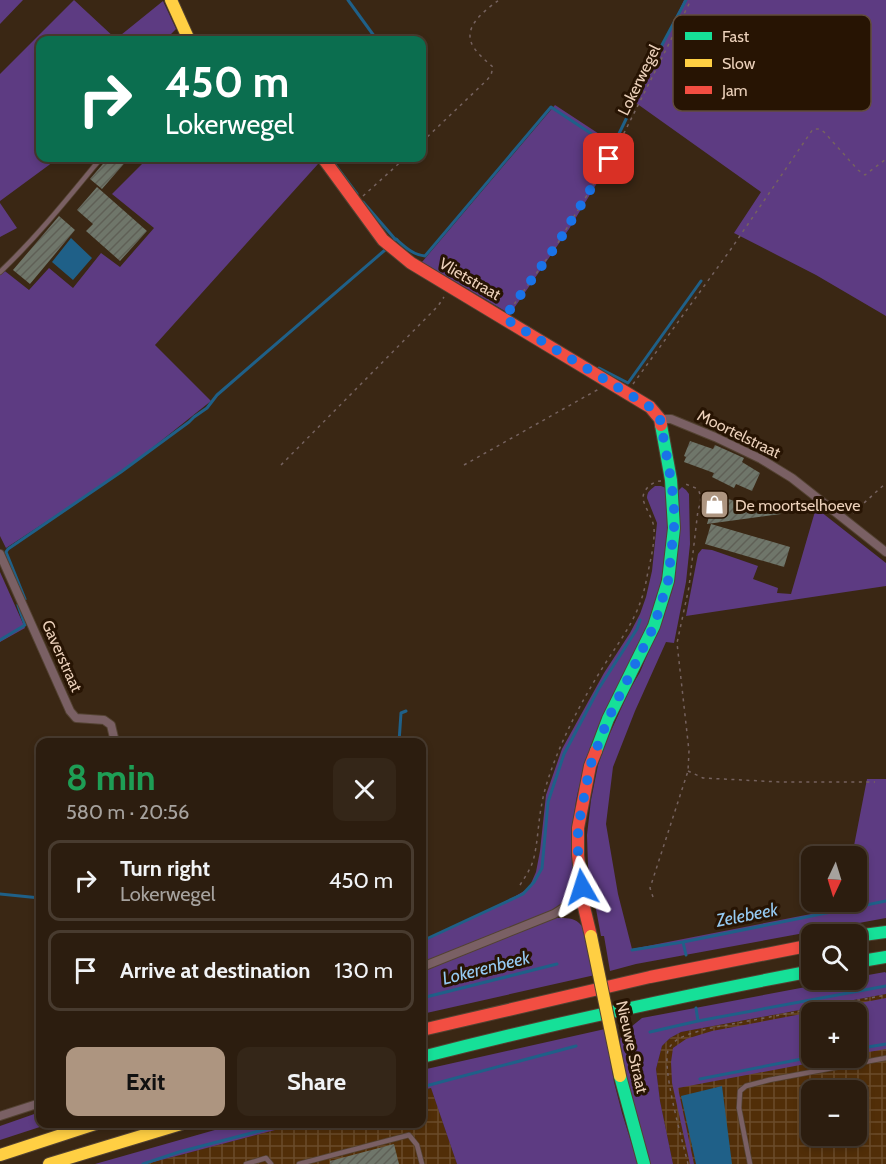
<!DOCTYPE html>
<meta charset="utf-8">
<style>
:root{--surface:#2c1d0f;--page:#342618;--text:#f1f3f6;--muted:#a6a29e;--line:#483b2f;--accent:#ad9580}
body{margin:0;font-family:Cabin,sans-serif;background:var(--page);color:var(--text);height:100vh;display:flex;flex-direction:column;font-size:22px;white-space:nowrap}
*{box-sizing:border-box;margin:0}
p{font-size:20px;color:var(--muted)}
.icon{flex:none;width:33px;height:33px;fill:none;stroke:currentColor;stroke-width:2;stroke-linecap:round;stroke-linejoin:round}
.map{position:relative;flex:1;overflow:hidden}
.panel{position:absolute;left:36px;top:738px;width:390px;height:390px;display:flex;flex-direction:column;background:var(--surface);border-radius:12px;box-shadow:0 3px 9px #0003,0 0 0 2px var(--line)}
.panel>*{flex:none}
.top-card{position:absolute;left:36px;top:36px;width:390px;height:126px;border-radius:12px;box-shadow:0 3px 9px #0003,0 0 0 2px var(--line);background:#0b6e4f;color:#fff;overflow:hidden}
.needle{width:39px;rotate:184deg}
.buttons{position:absolute;left:801px;top:846px;display:grid;gap:12px}
.buttons a{display:grid;place-items:center;width:66px;height:66px;border-radius:12px;background:var(--surface);box-shadow:0 3px 9px #0003,0 0 0 2px var(--line);font-size:30px}
.pin{position:absolute;display:grid;place-items:center;width:51px;height:51px;color:#fff;margin:-26px;border-radius:12px;box-shadow:0 3px 9px #0006}
.me{position:absolute;width:66px;margin:-33px;rotate:354deg;stroke-linejoin:round;filter:drop-shadow(0 0 4px #0008)}
.turn{display:flex;align-items:center;gap:21px;height:126px;padding:0 30px;font-size:27px}
.turn .icon{width:78px;height:78px;stroke-width:2.5}
.turn b{display:block;font-size:42px;line-height:51px}
.round{display:grid;place-items:center;flex:none;width:63px;height:63px;border-radius:12px;background:var(--page)}
.overview{display:flex;align-items:center;justify-content:space-between;height:102px;padding:0 30px}
h1{font-size:36px;font-weight:800;line-height:45px;color:#1e9e55}
.button{display:flex;gap:12px;margin-top:auto;padding:12px 30px}
.button a{flex:1;height:69px;border-radius:12px;background:var(--accent);color:#111;font-size:24px;font-weight:800;line-height:69px;text-align:center}
.button a+a{background:var(--page);color:var(--text)}
ul{padding:0;list-style:none}
li{display:flex;align-items:center;gap:18px;height:81px;margin:0 12px 9px;padding:0 18px;border:3px solid var(--line);border-radius:12px}
li div{flex:1}
li b{display:block;font-size:22px}
li em{font-style:normal}
.map>svg:first-child{display:block}
.industrial{fill:url(#industrial-grid);fill-rule:evenodd}
.green{fill:#5d3b82}
.water{fill:#1f6088}
.lines{fill:none;stroke-linecap:round;stroke-linejoin:round}
.stream{stroke:#1f6088;stroke-width:3}
.building{fill:url(#building-hatch)}
.lane-casing{stroke:#534232;stroke-width:6}
.street-casing{stroke:#534232;stroke-width:10}
.fast-casing{stroke:#534232;stroke-width:14}
.slow-casing{stroke:#534232;stroke-width:14}
.jam-casing{stroke:#534232;stroke-width:14}
.path{stroke:#75625f;stroke-width:1.5;stroke-dasharray:3 4.5;stroke-linecap:butt}
.lane{stroke:#7a6064;stroke-width:4.5}
.street{stroke:#7a6064;stroke-width:8}
.fast{stroke:#16e098;stroke-width:12}
.slow{stroke:#ffcf43;stroke-width:12}
.jam{stroke:#f24e42;stroke-width:12}
.slow-bridge-casing{stroke:#534232;stroke-width:14;stroke-linecap:butt}
.slow-bridge{stroke:#ffcf43;stroke-width:12}
.route{stroke:#1a73e8;stroke-width:10;stroke-dasharray:0 18}
.labels{text-anchor:middle;dominant-baseline:central;stroke-width:6;stroke-linejoin:round;paint-order:stroke}
.street-label{font-size:16px;fill:#ebd0ba;stroke:#271403}
.poi-label{font-size:16px;fill:#ebd0ba;stroke:#271403;text-anchor:start}
.water-label{font-size:18px;font-style:italic;fill:#95caf2;stroke:#271403}
.key{fill:#271403;stroke:#624c3a;stroke-width:1.5}
.key-label{font-size:16px;fill:#ebd0ba}
</style>
<div class="map">
<svg width="886" height="1164" viewBox="0 0 886 1164">
<defs>
<pattern id="industrial-grid" width="8" height="8" patternUnits="userSpaceOnUse" patternTransform="scale(1.5)"><rect width="8" height="8" fill="#512e08"/><path d="M0 4h8M4 0v8" fill="none" stroke="#6a4b2a"/></pattern>
<pattern id="building-hatch" width="6" height="6" patternUnits="userSpaceOnUse" patternTransform="scale(1.5)"><rect width="6" height="6" fill="#6f766a"/><path d="M-1 1l2-2M0 6l6-6M5 7l2-2" fill="none" stroke="#5f6056"/></pattern>
</defs>
<rect width="100%" height="100%" fill="#3a2714"/>
<path class="industrial" d="M886 994V1164H673L660 1101 656 1069 662 1046 670 1038 681 1032ZM812 1012H856V1058H812ZM812 1090H856V1136H812Z
M431 1088 457 1164H146L298 1124H422V1090Z"/>
<path class="green" d="M0 0H23L0 24Z
M74 0 116 39 163 1 176 29 165 40H40V158H56L49 165 0 201V74Z
M684 0H886V316L816 275 734 233 761 192 636 103Z
M555 105 619 147 569 229 510 314 422 262Z
M148 158H308L318 164 155 345 211 401 122 472 6 548 0 536V269L1 268 29 290 49 268 73 288 101 253 120 267 154 228 112 194Z
M0 203 17 228 0 237Z
M655 486H661L666 488C667 505 669 521 668 538 665 578 652 617 636 652 613 703 587 745 576 801 575 809 573 819 573 828 573 852 580 884 562 903 559 906 554 909 551 911L422 964V942L514 897 529 888 536 872 540 851 546 795 562 749 604 673 630 633 640 614 646 597 652 571 657 523 647 498C647 492 650 490 655 486Z
M682 487 686 490 689 494 690 544 686 582 674 643 666 642 635 711 613 767 606 824 618 894 632 949 842 908 843 902H856V856H852L867 779H886V918L636 964 610 971 604 936H601L588 866 587 835 591 800 598 765 606 742 629 691 640 672 662 620 672 591 679 536 678 491Z
M816 508 886 563V586L686 616 698 554 702 549 712 550 758 566 753 579 778 588 777 593 791 594Z
M0 572 25 628 0 642Z
M555 918C564 918 575 917 581 925 589 933 593 964 595 975L422 1014V970Z
M885 972 886 973V994L681 1032 670 1038 662 1046 656 1069 660 1101 673 1164H649L630 1097 620 1042 621 1035 642 1018 843 980H856L857 977Z
M886 998V1049L857 1054 856 1012H812V1058H837L678 1088 694 1164H690L672 1083 671 1062 673 1048 686 1039 712 1031Z
M605 1029 614 1082 622 1113 638 1164H457L431 1088 422 1090V1070Z
M40 1112V1124H49L0 1140V1126Z
M236 1124H298L146 1164H95Z"/>
<path class="water" d="M71 238 92 258 73 280 52 262Z
M722 1086 732 1164H696L681 1096Z"/>
<g class="lines">
<path class="stream" d="M348 0 377 40
M330 158 357 194
M363 202 395 239
M392 242 396 239C404 246 413 255 425 256L551 107 610 146H613L663 43 686 0
M599 368 628 383 701 281
M25 599 6 552 8 549 121 472 189 422 194 417 207 408 217 395 385 250
M0 640 25 625 18 605
M399 742 401 713 406 711
M0 894 40 898
M422 941 523 894 534 882 542 868 548 802 564 754 599 688 637 629 640 620
M683 942 686 955
M632 950 683 942 886 901
M422 998 557 964
M696 1008 698 1021 886 986
M650 1032 698 1021
M856 1049 886 1044
M700 1079 812 1057
M422 1087 576 1046
M143 1164 179 1152 286 1124"/>
</g>
<path class="building" d="M108 158H129L102 189 90 179Z
M97 187 147 231 120 261 86 231 93 224 77 210Z
M59 216 75 230 30 284 13 270Z
M690 441 713 449 715 445 744 458 742 462 760 473 752 491 736 484 734 488 712 477 714 473 684 462 686 457 684 456Z
M715 495 728 499 781 514 707 524Z
M711 524 790 547 784 567 705 544Z
M394 1144 399 1164H330V1161Z"/>
<g class="lines">
<defs>
<path id="lane" d="M0 272C37 237 69 197 101 158
M246 1164 266 1158 271 1164
M299 1164 409 1135 417 1145 422 1164
M750 1164 739 1108 740 1091 746 1086 769 1080 886 1058"/>
<path id="street" d="M660 419H671L715 437 761 459 792 478 886 552
M0 554 70 711 76 718 104 720 111 725 115 742
M422 967 554 914 571 903H583
M0 1116 40 1103"/>
<path id="fast" d="M596 751 608 719 654 626 668 581 674 528 671 480 661 425
M856 936 886 932
M856 962 886 957
M422 1057C551 1024 681 996 812 971
M620 1076 644 1164"/>
<path id="slow" d="M171 0 189 40
M0 1155 95 1124
M49 1164 181 1124"/>
<path id="jam" d="M323 158 383 240 411 263 650 407 660 419 661 425
M591 936 583 903 578 855V828L590 766 596 751
M422 1030 650 977 812 945"/>
</defs>
<use href="#lane" class="lane-casing"/>
<use href="#street" class="street-casing"/>
<use href="#fast" class="fast-casing"/>
<use href="#slow" class="slow-casing"/>
<use href="#jam" class="jam-casing"/>
<path class="path" d="M422 142 487 80 491 75 493 67C486 61 474 51 471 42 465 24 487 9 499 0
M363 196 405 158
M510 310 556 246 620 141 691 0
M633 384 731 249 813 129H820L824 132 858 170 865 175 886 159
M281 465 438 306 444 297
M464 465 597 390 598 388
M853 513 886 483
M688 771 703 778 781 782H875
M520 885C525 877 530 870 533 861 538 844 538 821 542 803 544 791 548 779 552 768 565 732 583 699 603 667 622 637 639 617 646 582 649 565 655 546 654 528 653 518 644 507 643 498 643 489 653 481 661 481
M653 897 650 888 688 771 689 751 677 643 689 587 698 510C701 502 702 498 698 489L683 483
M688 1164C683 1142 660 1065 669 1048 676 1036 694 1033 706 1029L886 995"/>
<use href="#lane" class="lane"/>
<use href="#street" class="street"/>
<use href="#fast" class="fast"/>
<use href="#slow" class="slow"/>
<use href="#jam" class="jam"/>
<defs>
<path id="slow-bridge" d="M591 936 620 1076"/>
</defs>
<use href="#slow-bridge" class="slow-bridge-casing"/>
<use href="#slow-bridge" class="slow-bridge"/>
</g>
<g class="lines">
<path class="route" d="M582 887 578 855V828L590 766 608 719 654 626 668 581 674 528V505L671 480 660 419 650 407 504 318 556 246 609 159"/>
</g>
<defs>
<symbol id="shop-square" viewBox="-11 -11 22 22"><rect x="-9" y="-9" width="18" height="18" rx="4" fill="#ad9580" stroke="#271403"/><path d="M-5-2.5h2.3a2.7 3.5 0 0 1 5.4 0H5L5.5 6h-11ZM-1.5-2.5h3a1.5 2.3 0 0 0-3 0Z" fill="#fff"/></symbol>
</defs>
<g fill-rule="evenodd">
<use href="#shop-square" x="698" y="488" width="33" height="33"/>
</g>
<g class="labels">
<g class="street-label">
<text transform="translate(639 80) rotate(-64)">Lokerwegel</text>
<text transform="translate(470 279) rotate(30)">Vlietstraat</text>
<text transform="translate(739 434) rotate(26)">Moortelstraat</text>
<text transform="translate(62 656) rotate(66)">Gaverstraat</text>
<text transform="translate(632 1047) rotate(77)">Nieuwe Straat</text>
</g>
<g class="poi-label">
<text x="735" y="505">De moortselhoeve</text>
</g>
<g class="water-label">
<text transform="translate(747 915) rotate(-11)">Zelebeek</text>
<text transform="translate(486 968) rotate(-14)">Lokerenbeek</text>
</g>
</g>
<rect x="673" y="15" width="198" height="96" rx="9" class="key"/>
<rect x="685" y="32" width="27" height="8" fill="#16e098"/>
<rect x="685" y="59" width="27" height="8" fill="#ffcf43"/>
<rect x="685" y="86" width="27" height="8" fill="#f24e42"/>
<g class="key-label">
<text x="722" y="42">Fast</text>
<text x="722" y="69">Slow</text>
<text x="722" y="96">Jam</text>
</g>
</svg>
<div class="buttons">
<a><svg class="needle" viewBox="-14 -14 28 28"><path d="M0-13l5 13h-10z" fill="#e53935"/><path d="M0 13l5-13h-10z" fill="#a6a29e"/></svg></a>
<a><svg class="icon" aria-label="search" viewBox="0 0 24 24"><circle cx="10" cy="10" r="6"/><path d="M15 15l6 6"/></svg></a>
<a>+</a>
<a>−</a>
</div>
<div class="pin" style="left:609px;top:159px;background:#d93025"><svg class="icon" aria-label="arrive" viewBox="0 0 24 24"><path d="M6 21V4h12l-3 4 3 4H6"/></svg></div>
<svg class="me" style="left:582px;top:887px" viewBox="-20 -20 40 40"><path d="M0-17L14 15 0 8-14 15z" fill="#1a73e8" stroke="#fff" stroke-width="4"/></svg>
<div class="top-card">
<div class="turn"><svg class="icon" aria-label="right" viewBox="0 0 24 24"><path d="M7 20v-9h11M14 6l5 5-5 5"/></svg><div><b>450 m</b>Lokerwegel</div></div>
</div>
<section class="panel">
<div class="overview"><div><h1>8 min</h1><p>580 m · 20:56</p></div><a class="round"><svg class="icon" aria-label="close" viewBox="0 0 24 24"><path d="M6 6l12 12M18 6L6 18"/></svg></a></div>
<ul>
<li><svg class="icon" aria-label="right" viewBox="0 0 24 24"><path d="M7 20v-9h11M14 6l5 5-5 5"/></svg><div><b>Turn right</b><p>Lokerwegel</p></div><em>450 m</em></li>
<li><svg class="icon" aria-label="arrive" viewBox="0 0 24 24"><path d="M6 21V4h12l-3 4 3 4H6"/></svg><div><b>Arrive at destination</b></div><em>130 m</em></li>
</ul>
<div class="button"><a>Exit</a><a>Share</a></div>
</section>
</div>
